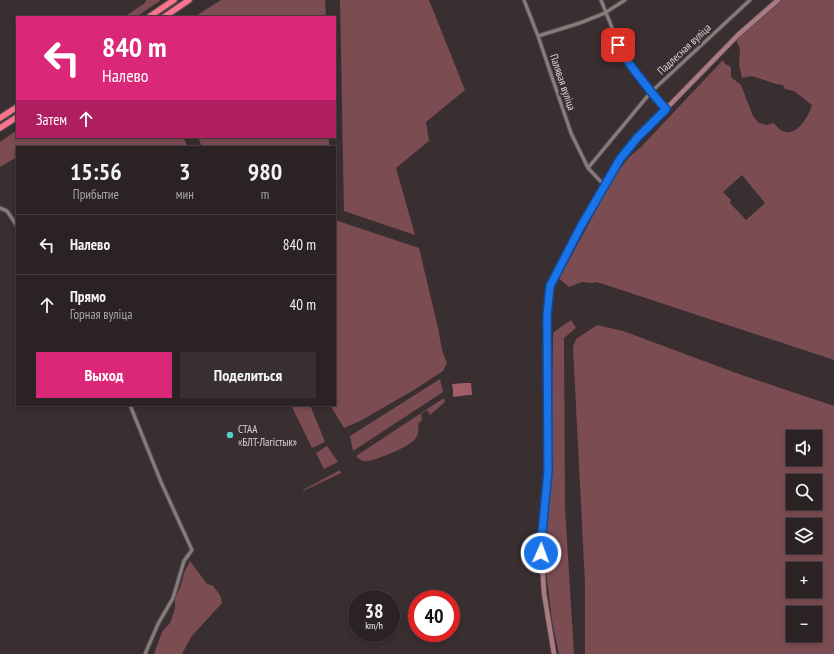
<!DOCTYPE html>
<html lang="ru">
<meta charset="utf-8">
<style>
:root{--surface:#2b2224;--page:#372f31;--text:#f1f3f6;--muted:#a6a4a6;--line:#473f41;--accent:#db2777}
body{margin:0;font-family:"PT Sans Narrow",sans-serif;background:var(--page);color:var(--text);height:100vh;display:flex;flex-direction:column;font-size:15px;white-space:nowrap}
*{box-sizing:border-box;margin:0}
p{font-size:13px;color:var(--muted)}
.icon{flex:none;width:22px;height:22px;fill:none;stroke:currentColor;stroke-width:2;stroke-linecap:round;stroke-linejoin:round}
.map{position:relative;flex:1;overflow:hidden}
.sheet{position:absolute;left:16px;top:146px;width:320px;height:260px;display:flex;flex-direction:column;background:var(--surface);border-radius:0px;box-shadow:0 2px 6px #0003,0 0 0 1px var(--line)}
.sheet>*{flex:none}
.guide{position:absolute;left:16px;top:16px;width:320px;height:122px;border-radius:0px;box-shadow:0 2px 6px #0003,0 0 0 1px var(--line);background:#db2777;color:#fff;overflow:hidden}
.buttons{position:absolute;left:786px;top:430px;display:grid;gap:8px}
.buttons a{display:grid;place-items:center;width:36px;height:36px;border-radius:0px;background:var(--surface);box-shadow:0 2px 6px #0003,0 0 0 1px var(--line);font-size:20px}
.speed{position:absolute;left:348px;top:590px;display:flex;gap:8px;font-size:20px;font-weight:700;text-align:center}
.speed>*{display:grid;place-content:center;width:52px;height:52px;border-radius:50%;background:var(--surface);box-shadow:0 2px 6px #0003,0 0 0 1px var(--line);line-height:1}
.speed small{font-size:10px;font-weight:400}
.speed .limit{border:6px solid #d22;background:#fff;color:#111}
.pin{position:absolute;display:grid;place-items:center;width:34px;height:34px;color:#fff;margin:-17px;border-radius:8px;box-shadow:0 2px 6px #0006}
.me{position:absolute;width:44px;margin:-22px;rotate:2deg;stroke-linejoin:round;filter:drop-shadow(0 0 3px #0008)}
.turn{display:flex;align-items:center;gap:14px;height:84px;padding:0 20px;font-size:18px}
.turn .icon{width:52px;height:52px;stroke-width:2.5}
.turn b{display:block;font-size:28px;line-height:34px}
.then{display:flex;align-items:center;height:38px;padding:0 20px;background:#0003;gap:8px;font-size:15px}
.eta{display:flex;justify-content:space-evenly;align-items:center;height:68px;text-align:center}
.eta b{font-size:24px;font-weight:700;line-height:28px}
.cta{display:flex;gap:8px;margin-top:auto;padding:8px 20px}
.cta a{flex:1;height:46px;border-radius:0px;background:var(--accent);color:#fff;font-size:16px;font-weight:700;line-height:46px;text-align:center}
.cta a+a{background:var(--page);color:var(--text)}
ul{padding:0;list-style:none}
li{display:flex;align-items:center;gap:12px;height:60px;padding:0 20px;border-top:1px solid var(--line)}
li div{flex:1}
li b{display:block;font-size:15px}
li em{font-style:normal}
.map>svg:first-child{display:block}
.green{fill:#7c4c53;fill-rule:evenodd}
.water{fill:#a25d68}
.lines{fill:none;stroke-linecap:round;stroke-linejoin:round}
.street-casing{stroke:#544c4d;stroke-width:5}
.secondary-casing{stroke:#544c4d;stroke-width:6}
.highway-casing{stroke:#544c4d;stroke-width:8}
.street{stroke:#887c7d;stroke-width:3}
.secondary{stroke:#ab7a82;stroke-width:4.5}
.highway{stroke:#fd748e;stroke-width:5.5}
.route-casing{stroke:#114b97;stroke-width:10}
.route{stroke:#1a73e8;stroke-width:7}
.poi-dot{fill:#54cdc7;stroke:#392e30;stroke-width:1.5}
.labels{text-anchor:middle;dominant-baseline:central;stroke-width:4;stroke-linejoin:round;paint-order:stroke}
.street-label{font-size:11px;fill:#dbd5d5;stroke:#392e30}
.poi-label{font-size:11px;fill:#dbd5d5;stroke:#392e30;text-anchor:start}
</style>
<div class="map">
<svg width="834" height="654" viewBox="0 0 834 654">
<rect width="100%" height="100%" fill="#392e30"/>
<path class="green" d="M146 0H161L136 17H124L145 3Z
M221 0H325L326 17H194Z
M340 0H429L465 90 426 122 429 141 396 168 415 235 344 211Z
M782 0H834V360L597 282 593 283 582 282 569 287 559 279 615 175 630 156 641 147 723 60 725 64 731 67V77L741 85 753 116 759 123 767 125 774 123C790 146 807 121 812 105L794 91 785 89 783 85 776 84 752 76 742 78 739 65 740 49 736 40ZM742 175 765 203 746 220 730 203 731 200 723 192Z
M17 130V137H183L188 147H36V146L17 147V157L0 167V142Z
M198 137H329V147H202Z
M335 220 419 248 438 328 442 350 447 363 443 371 414 390 360 421 344 428 330 405H335Z
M571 320 576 328 564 338 565 508 574 654H559L552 621 544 554 551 475 553 335 554 332Z
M597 325 623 331 739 374 834 406V654H585V583L573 347 576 339ZM793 437H815V459H793ZM793 481H815V503H793ZM793 525H815V547H793ZM793 569H815V591H793ZM793 613H815V635H793Z
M440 379 443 392 353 451 350 436Z
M444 398 445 402 430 415 427 410 421 414 422 420 418 424C419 430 419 436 413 441 406 448 377 460 367 461 362 462 359 459 356 456Z
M291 405H310L325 442 312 448Z
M327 446 338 462 324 469 316 453Z
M340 470 341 473 303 491V490Z
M190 561 207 584 213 586 220 595 222 603 191 637 182 654H154L162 632 170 623 175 609V599L181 585 184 573Z"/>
<path class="water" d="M465 383H471L472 395H469L453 397V390L452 384Z"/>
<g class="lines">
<defs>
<path id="street" d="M524 0 538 36 571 133 588 168 604 185
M601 0 624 58 658 102 666 109
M538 36 580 23 605 13 625 0
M588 168 651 92 750 0
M0 208 7 211 17 226
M130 405 161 482 192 550 184 561 173 598 158 624 145 654"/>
<path id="secondary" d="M554 654 544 593 541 544 548 471 547 316 550 286 599 194 625 151 738 35 778 0"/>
<path id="highway" d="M149 17 174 0
M164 17 189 0
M0 118 17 107
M0 128 17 117"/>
</defs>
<use href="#street" class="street-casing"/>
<use href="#secondary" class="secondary-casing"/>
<use href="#highway" class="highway-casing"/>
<use href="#street" class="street"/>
<use href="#secondary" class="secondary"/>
<use href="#highway" class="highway"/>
</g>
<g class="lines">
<defs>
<path id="route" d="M541 553V544L548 471 547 316 550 286 580 228 620 159 637 138 666 109C658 101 652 93 645 84 634 70 626 61 618 45"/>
</defs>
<use href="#route" class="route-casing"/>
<use href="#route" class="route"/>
</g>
<circle class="poi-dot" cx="230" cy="435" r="4"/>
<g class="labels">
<g class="street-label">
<text transform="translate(684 49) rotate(-43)">Падлесная вуліца</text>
<text transform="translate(563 82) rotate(71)">Палявая вуліца</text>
</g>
<g class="poi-label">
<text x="238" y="429">СТАА<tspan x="238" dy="13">«БЛТ-Лагістык»</tspan></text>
</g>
</g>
</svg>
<div class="buttons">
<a><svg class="icon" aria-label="sound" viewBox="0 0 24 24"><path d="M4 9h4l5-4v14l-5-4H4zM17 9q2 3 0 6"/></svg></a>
<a><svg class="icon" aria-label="search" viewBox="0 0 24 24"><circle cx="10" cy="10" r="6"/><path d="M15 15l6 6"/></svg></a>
<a><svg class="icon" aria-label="layers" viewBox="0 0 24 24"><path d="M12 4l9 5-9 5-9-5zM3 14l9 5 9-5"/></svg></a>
<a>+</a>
<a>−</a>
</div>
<div class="speed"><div>38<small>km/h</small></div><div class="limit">40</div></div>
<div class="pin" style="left:618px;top:45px;background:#d93025"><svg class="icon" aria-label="arrive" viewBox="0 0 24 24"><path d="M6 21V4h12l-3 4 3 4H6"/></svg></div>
<svg class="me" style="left:541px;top:553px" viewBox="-20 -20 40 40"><circle r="17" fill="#1a73e8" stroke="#fff" stroke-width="3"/><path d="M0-11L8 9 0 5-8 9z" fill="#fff"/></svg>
<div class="guide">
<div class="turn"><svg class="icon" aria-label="left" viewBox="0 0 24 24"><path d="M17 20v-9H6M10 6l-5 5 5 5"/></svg><div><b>840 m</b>Налево</div></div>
<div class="then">Затем<svg class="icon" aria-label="ahead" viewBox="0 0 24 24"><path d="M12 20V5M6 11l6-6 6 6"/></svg></div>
</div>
<section class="sheet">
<div class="eta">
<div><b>15:56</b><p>Прибытие</p></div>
<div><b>3</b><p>мин</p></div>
<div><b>980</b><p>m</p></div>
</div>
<ul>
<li><svg class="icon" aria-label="left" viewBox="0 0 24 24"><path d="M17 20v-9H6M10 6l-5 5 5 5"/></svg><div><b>Налево</b></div><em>840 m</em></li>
<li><svg class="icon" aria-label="ahead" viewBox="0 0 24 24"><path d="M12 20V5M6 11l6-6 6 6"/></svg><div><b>Прямо</b><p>Горная вуліца</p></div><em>40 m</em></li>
</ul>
<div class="cta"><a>Выход</a><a>Поделиться</a></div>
</section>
</div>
